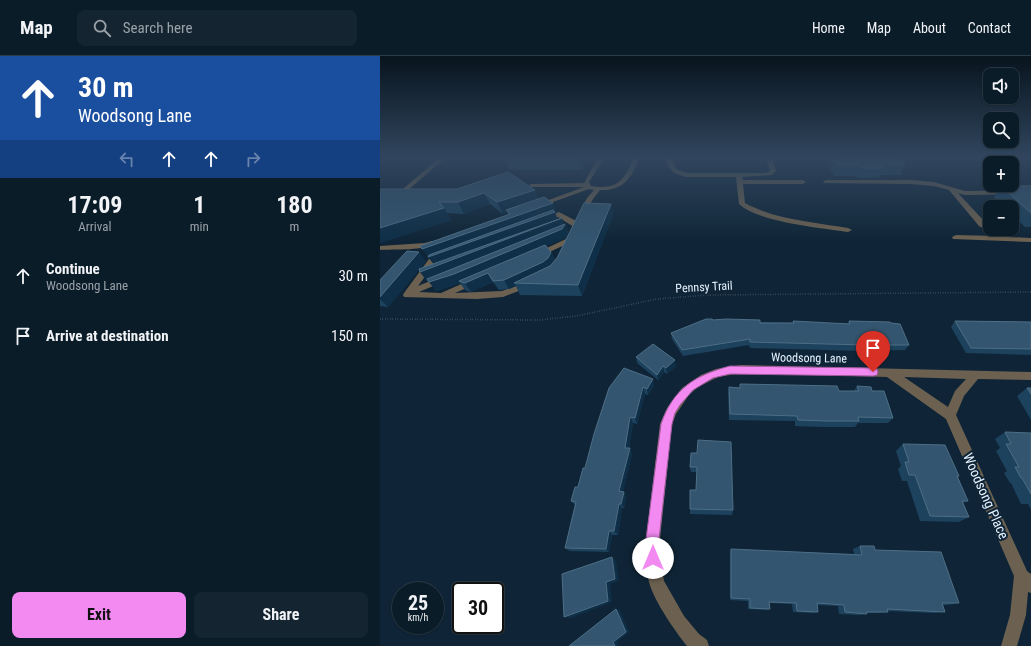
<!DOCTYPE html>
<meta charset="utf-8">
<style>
:root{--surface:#0b1c29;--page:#142531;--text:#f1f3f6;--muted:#9aa1a8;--line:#2b3a46;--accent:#f38af2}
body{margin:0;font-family:"Roboto Condensed",sans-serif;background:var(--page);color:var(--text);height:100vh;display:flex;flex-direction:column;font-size:15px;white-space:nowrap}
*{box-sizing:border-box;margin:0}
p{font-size:13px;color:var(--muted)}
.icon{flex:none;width:22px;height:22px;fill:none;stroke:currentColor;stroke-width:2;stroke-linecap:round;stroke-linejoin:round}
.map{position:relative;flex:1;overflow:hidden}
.details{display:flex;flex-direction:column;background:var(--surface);width:380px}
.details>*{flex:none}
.guide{background:#1a4fa0;color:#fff;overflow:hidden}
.controls{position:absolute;left:603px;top:12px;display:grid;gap:8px}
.controls a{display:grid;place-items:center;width:36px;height:36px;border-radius:8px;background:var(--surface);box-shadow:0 1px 3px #0004,0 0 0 1px var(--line);font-size:20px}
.speed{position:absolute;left:12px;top:526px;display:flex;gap:8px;font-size:20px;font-weight:700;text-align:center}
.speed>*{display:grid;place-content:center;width:52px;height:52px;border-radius:50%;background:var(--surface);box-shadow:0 1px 3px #0004,0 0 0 1px var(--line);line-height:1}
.speed small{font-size:10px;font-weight:400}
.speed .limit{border:2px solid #111;border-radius:6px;background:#fff;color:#111}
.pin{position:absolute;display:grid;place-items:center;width:34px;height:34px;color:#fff;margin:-41px -17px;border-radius:50% 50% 50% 0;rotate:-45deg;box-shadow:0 0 4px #0007}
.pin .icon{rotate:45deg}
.me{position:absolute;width:44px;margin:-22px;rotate:0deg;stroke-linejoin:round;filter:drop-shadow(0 0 3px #0008)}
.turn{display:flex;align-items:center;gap:14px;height:84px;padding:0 12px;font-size:18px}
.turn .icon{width:52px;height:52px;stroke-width:2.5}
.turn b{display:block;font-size:28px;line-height:34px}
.lanes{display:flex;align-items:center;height:38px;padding:0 12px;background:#0003;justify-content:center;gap:20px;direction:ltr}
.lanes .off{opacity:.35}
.eta{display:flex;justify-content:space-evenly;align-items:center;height:68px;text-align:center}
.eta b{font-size:24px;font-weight:700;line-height:28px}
.action{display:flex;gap:8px;margin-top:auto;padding:8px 12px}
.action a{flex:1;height:46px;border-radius:8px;background:var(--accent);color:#111;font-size:16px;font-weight:700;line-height:46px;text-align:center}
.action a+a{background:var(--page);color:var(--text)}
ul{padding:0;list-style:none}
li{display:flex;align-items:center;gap:12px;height:60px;padding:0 12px}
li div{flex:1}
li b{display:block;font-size:15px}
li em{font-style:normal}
header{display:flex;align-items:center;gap:24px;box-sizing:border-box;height:56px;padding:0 20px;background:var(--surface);border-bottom:1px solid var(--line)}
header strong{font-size:19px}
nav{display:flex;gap:22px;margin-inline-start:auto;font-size:14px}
.search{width:280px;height:36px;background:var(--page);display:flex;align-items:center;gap:10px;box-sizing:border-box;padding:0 14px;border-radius:8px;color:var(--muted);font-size:15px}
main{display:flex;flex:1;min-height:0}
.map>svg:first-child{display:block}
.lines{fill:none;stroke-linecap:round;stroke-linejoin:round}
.path{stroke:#586b7b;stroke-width:1.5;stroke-dasharray:0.5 2;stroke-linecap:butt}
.minor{fill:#6c6150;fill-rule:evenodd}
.wall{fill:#1d425d}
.shaded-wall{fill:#0e2f47}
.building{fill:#33556f;stroke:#4e6e85}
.route{fill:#f38af2;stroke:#9e5a9d}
.labels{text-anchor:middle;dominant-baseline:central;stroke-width:4;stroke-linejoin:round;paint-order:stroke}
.street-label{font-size:12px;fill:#e5f2ff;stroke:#0f2537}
.near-street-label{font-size:14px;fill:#e5f2ff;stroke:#0f2537}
</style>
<header>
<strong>Map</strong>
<div class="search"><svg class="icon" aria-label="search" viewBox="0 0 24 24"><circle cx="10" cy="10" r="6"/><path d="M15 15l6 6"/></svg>Search here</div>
<nav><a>Home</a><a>Map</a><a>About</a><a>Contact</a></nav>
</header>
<main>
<section class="details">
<div class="guide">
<div class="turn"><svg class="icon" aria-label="ahead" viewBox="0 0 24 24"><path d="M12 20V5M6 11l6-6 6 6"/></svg><div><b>30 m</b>Woodsong Lane</div></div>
<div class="lanes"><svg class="icon off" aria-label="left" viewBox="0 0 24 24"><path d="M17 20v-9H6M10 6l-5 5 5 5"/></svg><svg class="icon" aria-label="ahead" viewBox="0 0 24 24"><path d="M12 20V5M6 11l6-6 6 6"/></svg><svg class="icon" aria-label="ahead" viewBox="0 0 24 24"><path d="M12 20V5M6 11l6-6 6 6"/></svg><svg class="icon off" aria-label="right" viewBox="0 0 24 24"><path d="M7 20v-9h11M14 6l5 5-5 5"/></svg></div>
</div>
<div class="eta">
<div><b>17:09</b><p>Arrival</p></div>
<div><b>1</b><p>min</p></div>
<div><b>180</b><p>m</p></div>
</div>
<ul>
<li><svg class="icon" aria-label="ahead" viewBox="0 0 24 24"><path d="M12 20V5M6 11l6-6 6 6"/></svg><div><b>Continue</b><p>Woodsong Lane</p></div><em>30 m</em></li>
<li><svg class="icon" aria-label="arrive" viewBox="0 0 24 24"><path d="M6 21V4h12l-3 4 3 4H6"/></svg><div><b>Arrive at destination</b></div><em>150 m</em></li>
</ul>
<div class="action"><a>Exit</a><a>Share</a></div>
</section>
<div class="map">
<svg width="651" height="590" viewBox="0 0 651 590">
<rect width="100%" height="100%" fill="#0f2537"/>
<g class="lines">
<path class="path" d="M0 263 160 264 196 260 277 243 327 239 651 236"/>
<path class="minor" d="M59 102H65L20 141H16V139Z
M218 102H224L209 126 211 130C236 134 245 125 253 102H259C252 122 243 135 220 134L213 143 204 159 199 158 207 142 214 134 209 133 159 151H155V149L204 131H152L150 130V128L204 127Z
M285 102H291L296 113 307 117H385L390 115 386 102H392L396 115 392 119 362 121 363 124H423L426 126 423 128H363L365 147C396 164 434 166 468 172L472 174 468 176C441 172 378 166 359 148L356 121H307C294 118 289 115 285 102Z
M446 124H531L554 126 585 135 651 134V138L585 139 578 137 605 166 610 170V173H615L628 181 651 182V186L573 183 572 181 576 179 617 180 599 170 569 134 554 130 531 128 444 127 443 126Z
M179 156 200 167 201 169 197 171H194L178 161 164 165 161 163Z
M186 183H189L193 185 161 200H158L154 198Z
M52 185 56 187C46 195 13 193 0 194V190L45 187Z
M63 199 67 201 55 207 38 230 62 220 65 221 66 223 65 225 39 236 61 237 95 222 99 225 98 227 75 237 122 235 149 225 153 228 152 230 123 241 97 243 24 241 23 239 24 237 49 203Z
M361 309 651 316V324L598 323 584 340 576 359 647 515 651 518V537L648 536 646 559 637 590H621L630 559 634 520 566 363 507 321 361 317 338 321 318 331 309 339 296 358 292 368 280 483V502L284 525 304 560 319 578 327 584 329 590H307C295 575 274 545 269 526 266 512 266 497 266 483L280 368 287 352 302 332 321 319 336 313ZM524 321 586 323 575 335 568 351Z"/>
</g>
<path class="wall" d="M127 102H207L202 114H130L126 103Z
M445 102H520L525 108 521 119H500L499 122H478L476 120H454Z
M621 130H651V171H645L632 159V151H624L614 141Z
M77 133 159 143 173 147 177 163 184 169 185 168 188 177 185 182 166 190 171 196 175 204 231 148 233 159 202 240 140 239 136 230 129 233 119 234 113 226 91 236 85 234 80 227 56 235 48 224 47 225 40 216 54 208 49 202H48L128 159 127 156 123 158 110 148 84 158 67 157 71 164 0 187Z
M46 205 8 251 0 250V224Z
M333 264 413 267V265L467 268 469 265 511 267 529 289 525 294 482 295 370 292 369 289 303 300 292 283 291 277Z
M575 265 651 266V299L586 297 571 271Z
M256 301 296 310 287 318 284 316 278 324 257 307Z
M360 328 459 335H474L477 330 492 335 513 362 508 367H478L475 371H442L415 370V365L349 364 348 337 349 331 360 332Z
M274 330 268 339 265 338 257 368 253 367 249 392 252 398 243 435 246 440 244 452H242L238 479H232L229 496 190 495 185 492 195 449 191 445 198 431 205 412 229 332Z
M647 332H651V364L637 340Z
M625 376 651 377V454L648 448H641L631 427H630L624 417 627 415 616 395 620 392 615 383Z
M523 388 579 420 578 421 588 445 583 447 589 461 579 466 540 465 527 425H522L518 413 521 410 516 395Z
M311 397 353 454 352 459 310 458V453L316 434 317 416H311L310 411Z
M480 490 495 494 579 547 567 549H563L565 556 554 557 507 555 508 556 499 557H487V558L479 559 459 558 458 550 437 549 438 556 433 557 413 556 412 548 390 547V553L387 554 368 553V545L350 544V496L351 493 474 498 473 493Z"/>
<path class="shaded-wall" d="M200 102H207L202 114 199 103Z
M155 134 160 145 126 154 127 156 123 158 117 146Z
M104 137 110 148 84 158 78 146Z
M173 147 177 163 182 162 184 169 185 168 188 177 185 182 83 226 79 225 80 227 56 235 49 226 183 171 47 225 40 216 55 210 42 193Z
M231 148 233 159 202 240 198 229Z
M64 152 71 164 0 187V172Z
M39 196 46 205 8 251 0 243V241Z
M171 196 175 205 172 211 134 227 136 230 129 233 124 224Z
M108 217 113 226 91 236 85 227Z
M295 304 296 310 287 318 286 312Z
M283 310 284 316 278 324 277 319Z
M273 323 274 330 268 339 267 333Z
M263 331 265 338 257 368 255 362Z
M250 361 253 367 248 398 245 392Z
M250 392 252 398 242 440 239 435Z
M244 436 246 440 244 452 241 448Z
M239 448 242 452 238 479 234 475Z
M229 475 232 479 229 496 226 493Z
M232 501 236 505 239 525 230 528 232 546 191 562 184 561 226 526Z
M236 553 240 554 249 576 237 586 239 590H235L233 586Z"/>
<path class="building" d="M127 102H200L199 103H126Z
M454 102H520L525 108H500L503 112H482L480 109H457Z
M128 116 155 134 117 146 104 137 78 146H59L64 152 0 172V133H77Z
M621 130H651V157Z
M164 141 173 147 42 193 40 190 130 158 126 154Z
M204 147 231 148 198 229 134 227 170 210 177 202Z
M173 154 175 156 48 201 49 199Z
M182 162 40 216 39 213Z
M185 168 182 173 74 218 49 226 47 223Z
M165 189 171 196 168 202 163 206 124 224 113 225 108 217 85 227 79 225Z
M27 195 39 196 0 241V224Z
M326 263H332L333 264 346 263 380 264V267H414L413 265 470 268 469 265 510 266 511 267 520 268 529 289H485L370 286V283L302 294 291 277Z
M575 265 651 266V293L591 292Z
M273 288 295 304 286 312 283 310 277 319 256 301Z
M244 312 273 323 267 333 263 331 255 362 250 361 245 392H250L239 435 244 436 241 448H239L234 475H229L226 493 185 492 196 446 191 445 195 431H198L203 412H205L214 378 229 332Z
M360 328 457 330 459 335H479L477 330 491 331 492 335H504L513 362 478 361 479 365H446L418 364 417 360 350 358 349 331 360 332Z
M647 332H651V338Z
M625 376 651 377V438L642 422H641L635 411H639L626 388H631Z
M318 384 351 386 353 454 310 453V434H316L317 411H310L311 397H317Z
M523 388 565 389 579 420H577L588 445H582L589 461 550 460 535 419H529L525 406H529Z
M480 490H494L495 494 561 496 579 547H562L565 556 507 553 508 556H486L487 558 465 556 464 549 437 547 438 556 417 555 416 547 389 546 390 553 370 552V543L351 542V493L482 499Z
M232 501 235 523 226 526 228 545 184 561 182 518Z
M236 553 246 576 233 586 235 590H189Z"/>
<linearGradient id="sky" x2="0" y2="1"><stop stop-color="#08141e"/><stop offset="0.55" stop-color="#31465e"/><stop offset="1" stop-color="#31465e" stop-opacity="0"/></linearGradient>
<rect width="651" height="185" fill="url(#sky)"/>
<path class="route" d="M350 310 493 312 497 313 498 316 497 319 493 320 350 318 333 322 313 334 300 349 295 357 292 368 279 483 280 502 278 507 273 509 268 507 266 502V483L281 368C293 333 315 319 350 310Z"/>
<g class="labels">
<g class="street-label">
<text transform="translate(324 231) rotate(-3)">Pennsy Trail</text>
<text transform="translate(429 302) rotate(1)">Woodsong Lane</text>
</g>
<g class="near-street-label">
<text transform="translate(606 440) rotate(66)">Woodsong Place</text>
</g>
</g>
</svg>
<div class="controls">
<a><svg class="icon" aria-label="sound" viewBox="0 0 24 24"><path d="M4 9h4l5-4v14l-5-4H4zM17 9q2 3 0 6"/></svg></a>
<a><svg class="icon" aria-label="search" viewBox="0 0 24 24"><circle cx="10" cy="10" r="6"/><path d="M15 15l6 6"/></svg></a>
<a>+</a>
<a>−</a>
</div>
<div class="speed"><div>25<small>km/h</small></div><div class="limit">30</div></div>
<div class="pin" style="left:493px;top:316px;background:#d93025"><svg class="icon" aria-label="arrive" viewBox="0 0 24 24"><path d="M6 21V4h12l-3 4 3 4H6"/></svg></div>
<svg class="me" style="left:273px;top:502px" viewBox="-20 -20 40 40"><circle r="19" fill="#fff"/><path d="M0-13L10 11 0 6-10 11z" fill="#f38af2"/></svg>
</div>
</main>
